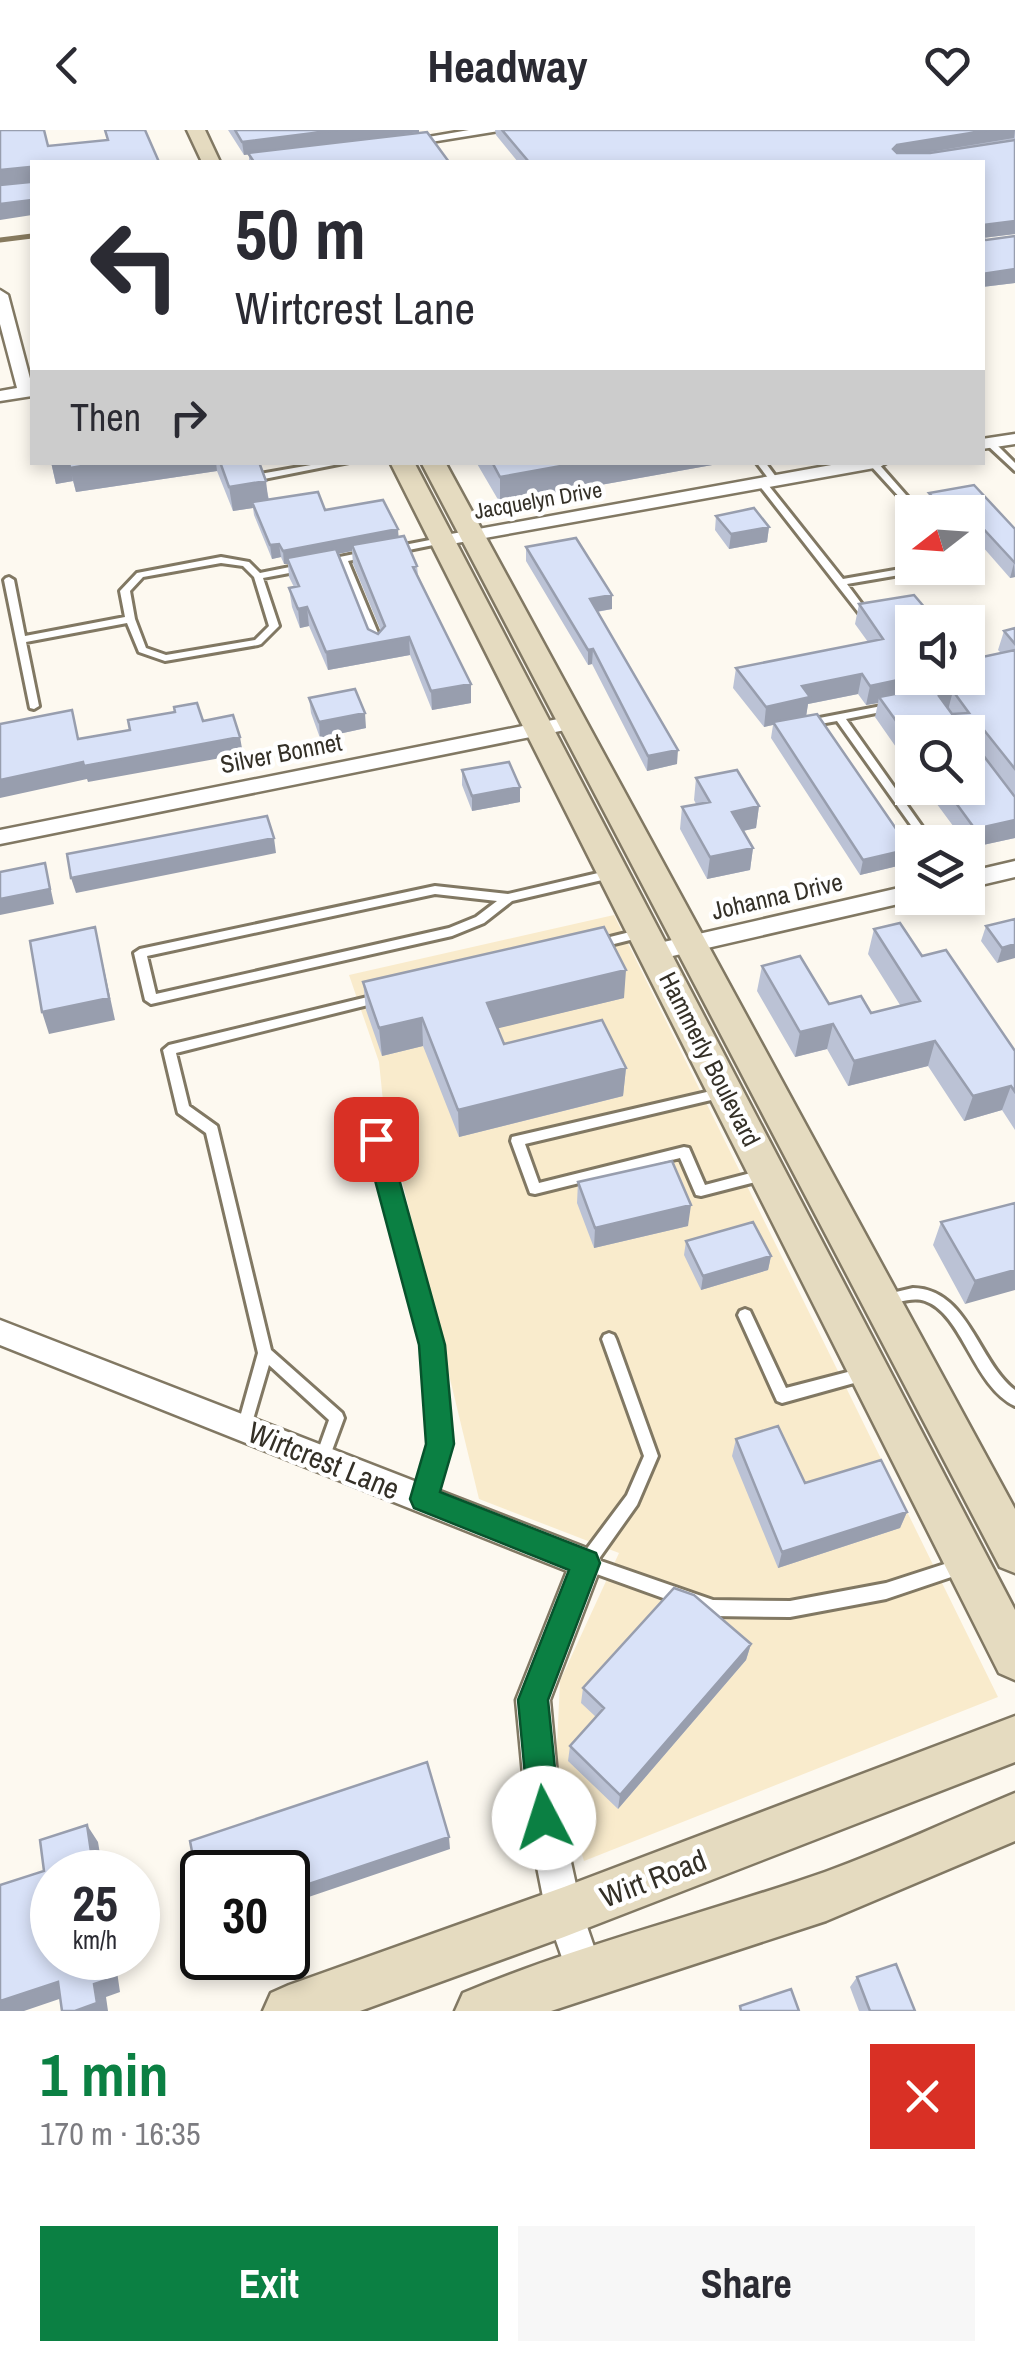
<!DOCTYPE html>
<meta charset="utf-8">
<style>
:root{--surface:#fff;--page:#f7f7f7;--text:#2b2b33;--muted:#7c7c81;--accent:#0b8043}
body{margin:0;font-family:"Archivo Narrow",sans-serif;background:var(--page);color:var(--text);height:100vh;display:flex;flex-direction:column;font-size:38px;white-space:nowrap}
*{box-sizing:border-box;margin:0}
p{font-size:32px;color:var(--muted)}
.icon{flex:none;width:55px;height:55px;fill:none;stroke:currentColor;stroke-width:2;stroke-linecap:round;stroke-linejoin:round}
.map{position:relative;height:1881px;overflow:hidden}
.panel{display:flex;flex-direction:column;background:var(--surface);flex:1}
.panel>*{flex:none}
.hud{position:absolute;left:30px;top:30px;width:955px;height:305px;border-radius:0px;box-shadow:0 5px 15px #0003;background:#fff;color:var(--text);overflow:hidden}
.needle{width:65px;rotate:253deg}
.tools{position:absolute;left:895px;top:365px;display:grid;gap:20px}
.tools a{display:grid;place-items:center;width:90px;height:90px;border-radius:0px;background:var(--surface);box-shadow:0 5px 15px #0003;font-size:50px}
.speed{position:absolute;left:30px;top:1720px;display:flex;gap:20px;font-size:50px;font-weight:700;text-align:center}
.speed>*{display:grid;place-content:center;width:130px;height:130px;border-radius:50%;background:var(--surface);box-shadow:0 5px 15px #0003;line-height:1}
.speed small{font-size:25px;font-weight:400}
.speed .limit{border:5px solid #111;border-radius:15px;background:#fff;color:#111}
.pin{position:absolute;display:grid;place-items:center;width:85px;height:85px;color:#fff;margin:-42px;border-radius:20px;box-shadow:0 5px 15px #0006}
.me{position:absolute;width:110px;margin:-55px;rotate:355deg;stroke-linejoin:round;filter:drop-shadow(0 0 8px #0008)}
.turn{display:flex;align-items:center;gap:35px;height:210px;padding:0 40px;font-size:45px}
.turn .icon{width:130px;height:130px;stroke-width:2.5}
.turn b{display:block;font-size:70px;line-height:85px}
.then{display:flex;align-items:center;height:95px;padding:0 40px;background:#0003;gap:20px;font-size:38px}
.round{display:grid;place-items:center;flex:none;width:105px;height:105px;border-radius:0px;background:var(--page)}
.head{display:flex;align-items:center;justify-content:space-between;height:170px;padding:0 40px}
h1{font-size:60px;font-weight:800;line-height:75px;color:var(--accent)}
.button{display:flex;gap:20px;margin-top:auto;padding:20px 40px}
.button a{flex:1;height:115px;border-radius:0px;background:var(--accent);color:#fff;font-size:40px;font-weight:800;line-height:115px;text-align:center}
.button a+a{background:var(--page);color:var(--text)}
header{display:flex;justify-content:space-between;align-items:center;height:130px;padding:0 40px;background:var(--surface);font-size:45px;font-weight:800}
.map>svg:first-child{display:block}
.built{fill:#f9ebcc}
.lines{fill:none;stroke-linecap:round;stroke-linejoin:round}
.stream{stroke:#877a5e;stroke-width:5}
.lane-casing{stroke:#817863;stroke-width:6}
.street-casing{stroke:#817863;stroke-width:5}
.secondary-casing{stroke:#817863;stroke-width:5}
.lane{fill:#fff;fill-rule:evenodd}
.street{fill:#fff;fill-rule:evenodd}
.secondary{fill:#e5dbc0;fill-rule:evenodd}
.wall{fill:#bbc2d5;fill-rule:evenodd}
.shaded-wall{fill:#989eae}
.building{fill:#d9e2f8;stroke:#989eae;stroke-width:2.5;fill-rule:evenodd}
.route{fill:#0b8043;stroke:#07532c;stroke-width:2.5}
.labels{text-anchor:middle;dominant-baseline:central;stroke-width:9;stroke-linejoin:round;paint-order:stroke}
.far-street-label{font-size:22px;fill:#343027;stroke:#fff}
.street-label{font-size:25px;fill:#343027;stroke:#fff}
.near-street-label{font-size:30px;fill:#343027;stroke:#fff}
</style>
<header><svg class="icon" aria-label="back" viewBox="0 0 24 24"><path d="M15 5l-7 7 7 7"/></svg>Headway<svg class="icon" aria-label="heart" viewBox="0 0 24 24"><path d="M12 20l-8-8c-3-5 5-10 8-4 3-6 11-1 8 4z"/></svg></header>
<div class="map">
<svg width="1015" height="1881" viewBox="0 0 1015 1881">
<rect width="100%" height="100%" fill="#fdf9f0"/>
<path class="built" d="M614 785 998 1567 584 1731 556 1638 560 1551 619 1423 479 1369 383 971 379 932 349 845Z"/>
<g class="lines">
<path class="stream" d="M0 110 32 106"/>
<defs>
<path id="lane" d="M987 311H993L1015 333V341L987 315Z
M328 332H349L249 352 245 349 249 346Z
M756 332H765L779 351 778 353H772Z
M871 332H877L921 382H913L871 336Z
M759 351H765L843 449 912 437 928 438 923 441 847 454 870 485 865 488 862 487 759 355Z
M440 408 443 409V413L394 423 389 420 394 417Z
M369 421 372 422V426L348 431 383 515 378 518 373 515 340 433 325 436 320 433 325 430Z
M221 427 249 432 260 443 305 434 310 437 305 440 263 448 279 496 261 514 258 515 165 531 139 522 127 493 26 512 39 576 34 579 30 578 4 450 6 448 9 447 14 450 25 506 125 487 120 461 137 443ZM221 433 243 436 254 447 269 496 255 510 166 525 146 518 135 489 130 461 143 447Z
M968 436 979 448V452H973L960 438Z
M892 574 897 577 896 579 846 589 933 712H923L837 591 809 596 804 593 809 590Z
M611 740 615 741 617 744 615 747 512 771 484 793 452 806 151 874 145 870 134 823 140 819 435 756 508 764ZM435 764 497 771 476 787 449 798 156 864 147 826Z
M642 799 648 803 646 806 598 818 592 814 594 811Z
M380 864 386 868 384 871 176 923 189 976 217 996 218 1000 271 1220 342 1283 344 1288 327 1334 322 1336 317 1334 315 1329 329 1290 269 1235 249 1303 244 1305 239 1303 237 1298 258 1223 206 1003 178 983 177 979 163 920 169 915Z
M724 958 728 960 730 963 728 966 525 1014 539 1053 684 1017 689 1018 705 1055 766 1039 771 1040 773 1044 771 1048 701 1066 696 1065 680 1028 535 1064 530 1063 511 1011 512 1007Z
M367 970 371 971 373 975 439 1215 447 1314 432 1369 429 1374 424 1376 419 1374 416 1369 433 1314 425 1215 361 975 363 971Z
M913 1158C968 1159 978 1232 1015 1260V1276C973 1256 963 1184 925 1171 909 1166 894 1176 879 1174L877 1170 879 1166Z
M745 1179 750 1181 786 1258 867 1237 872 1238 874 1243 872 1248 782 1273 777 1271 738 1185 740 1181Z
M609 1203 614 1205 616 1209 658 1326 637 1375 598 1430 713 1470 790 1471 886 1453 960 1429 966 1432 968 1437 966 1442 886 1469 790 1487 713 1486 580 1438 578 1433 580 1428 627 1365 644 1326 602 1209 604 1205Z"/>
<path id="street" d="M469 0H505L400 17 393 13Z
M0 160 8 165 32 256V266L0 271V261L17 258 0 194Z
M1015 304V314L982 319V309Z
M848 332H888L880 337 440 416 431 411 440 406Z
M573 586 580 587 583 592 580 597 0 714V700Z
M1015 731V747L968 758V742Z
M912 755V768L920 769 655 830 643 822 655 814Z
M0 1190 597 1422 602 1433 550 1570 561 1687 582 1782 603 1843 598 1856 585 1861 572 1856 546 1782 527 1687 516 1570 567 1441 0 1215Z"/>
<path id="secondary" d="M187 0H205L220 32H202Z
M390 332H414L1015 1480V1550L999 1543Z
M421 332H445L1015 1379V1443L1000 1437Z
M1015 1586V1632L564 1807 360 1881H263L271 1863 289 1855 564 1757Z
M1015 1663V1711L826 1791 551 1881H455L463 1863C580 1814 705 1784 825 1742 889 1719 952 1689 1015 1663Z"/>
</defs>
<use href="#lane" class="lane-casing"/>
<use href="#street" class="street-casing"/>
<use href="#secondary" class="secondary-casing"/>
<use href="#lane" class="lane"/>
<use href="#street" class="street"/>
<use href="#secondary" class="secondary"/>
</g>
<path class="wall" d="M228 0H419V2L449 32H249V24L244 25Z
M495 0H1015V9L928 23 1015 10V104L983 108 986 110 1015 106V153L982 157V32H518L496 5Z
M51 332H259L269 369 325 380 398 407 417 436 418 445 471 554V573L432 580 410 525 328 540 309 496 300 498 292 477 289 458 294 457 289 447 288 434H284L281 427 272 429 254 385 253 378 233 381 217 341 76 362 73 351 56 354ZM352 421 353 434 381 501 378 504 368 499 338 424Z
M476 332H729L500 373Z
M929 363 1015 399V447L1010 448 968 400V382H930L926 378Z
M716 386 769 397 767 412 729 419 715 400Z
M526 417 612 465V479L597 482 677 634 647 641 592 534 588 535 526 431Z
M859 474 912 548H968V530L1001 523 998 520 1004 501 1015 498V708L969 718 968 712H965L925 658H968L912 602V640L875 587 878 573 866 575 858 564 808 574 806 586 906 734 860 745 771 608 773 595 764 597 733 558 736 538 868 512 855 494Z
M309 568 366 598 320 608 311 583Z
M462 640 520 672 472 681 462 655Z
M696 648 759 676 756 698 743 701 753 718 750 740 707 749 680 699 682 677 696 674 694 670Z
M1015 789 997 833 981 811 986 796Z
M874 799 922 826 1015 921V1000L1002 980 964 991 928 936 848 956 827 919 795 927 757 861 762 836 829 874 871 883 900 875 868 824Z
M363 852 624 868 497 898 504 914 626 938 623 966 459 1007 423 916 382 926 366 880Z
M578 1052 688 1096 594 1118 577 1073Z
M1015 1073 965 1174 933 1115 941 1092Z
M686 1111 771 1126 768 1140 701 1160 684 1125Z
M736 1309 805 1353 907 1382 900 1398 778 1438 732 1326Z
M751 1514 746 1530 618 1679 568 1631 570 1616 596 1587 581 1573 583 1558Z
M857 1847 915 1881H859L850 1857Z"/>
<path class="shaded-wall" d="M337 0H419V2L244 25 242 12Z
M989 0H1015L1014 8 894 28 893 19 897 15Z
M31 37 32 52 0 55V40Z
M32 70V85L0 90V74Z
M1015 91V104L982 108 984 95Z
M1015 139V153L982 157V144Z
M51 332H69L73 351 56 354Z
M106 332H216L217 341 76 362 70 338Z
M583 332H729L500 373V347Z
M266 351 269 375 252 372 253 378 233 381 229 357Z
M769 397 767 412 729 419 731 404Z
M398 399 399 412 352 415V421L289 434 287 428 288 434H284L283 421Z
M279 414 281 427 272 429 270 415Z
M1014 433 1015 447 1010 448Z
M612 465V479L589 483 590 469Z
M307 477 309 496 300 498 298 479Z
M409 507 410 525 328 540 326 522Z
M593 519 592 534 588 535V520Z
M862 544 858 564 808 574 806 587 764 597 766 577 802 556Z
M912 547 961 548 958 557 879 567 878 573 866 575 870 556Z
M471 554V573L432 580 431 561Z
M953 561 948 580 939 566Z
M365 583 366 598 320 608 319 592Z
M240 607 243 624 88 652 87 649 0 668V650L83 632Z
M678 620 677 634 647 641 648 626Z
M520 657V672L472 681V666Z
M759 676 756 698 729 704 732 682Z
M1015 690V708L969 718 975 699Z
M274 708 276 723 76 763 71 748Z
M753 718 750 740 707 749 710 727Z
M910 719 906 734 860 745 863 730Z
M45 733 54 774 0 785V769Z
M95 797 115 890 49 904 42 882Z
M1015 814V828L997 833 1002 818Z
M626 840 624 868 487 901V873Z
M422 888 423 916 382 926 379 898Z
M833 894 827 919 795 927 800 902Z
M935 911 928 936 848 956 854 931Z
M626 938 623 966 459 1007 458 980Z
M1011 956 1002 980 964 991 973 966Z
M691 1075 688 1096 594 1118 595 1098Z
M771 1126 768 1140 701 1160 703 1146Z
M1015 1140V1160L965 1174 975 1151Z
M907 1382 900 1398 778 1438 782 1422Z
M751 1514 746 1530 618 1679 620 1665Z
M87 1695 98 1712 103 1742H94Z
M449 1707 450 1719 288 1774V1761Z
M106 1828H115L120 1862 106 1867 108 1881H75L94 1854Z
M58 1852 71 1865 24 1881H0V1871Z"/>
<path class="building" d="M0 0H44L48 16 108 10 105 0H145L159 32H32V70L0 74V55L29 52 31 37 0 40Z
M235 0H337L242 12Z
M502 0H989L897 15 893 19 897 23H930L1015 10V91L984 95 982 102V32H529Z
M427 2 449 32H254L248 23Z
M1015 106V139L982 144V108L986 110Z
M69 332H106L70 338Z
M220 332H259L266 351 229 357Z
M492 332H583L500 347Z
M974 355 1015 399V433L965 379 947 382 929 363Z
M318 362 325 380 383 370 398 399 283 421 279 414 270 415 252 372Z
M754 378 769 397 731 404 716 386Z
M404 406 417 436 413 437 471 554 431 561 409 507 326 522 307 477 298 479 289 458 299 456 287 428 336 419 368 499 378 504 385 496 352 415Z
M576 408 612 465 590 469 678 620 648 626 593 519 588 520 526 417Z
M914 465 937 492H912V547L870 556 862 544 802 556 810 567 766 577 736 538 883 509 859 474Z
M1015 498V514L1004 501Z
M1015 520V639L980 595 971 593 970 608 1015 667V690L975 699 945 658H968V602H912V613L879 567 969 550 971 540 968 539V530ZM953 561 969 583 952 584 939 566Z
M355 559 365 583 319 592 309 568Z
M197 573 203 591 233 585 240 607 84 636 83 632 0 650V594L72 580 78 609 130 600 128 590 175 582 174 577Z
M817 584 910 719 863 730 773 592Z
M509 632 520 657 472 666 462 640Z
M737 640 759 676 732 682 753 718 710 727 682 677 710 672 696 648Z
M267 686 274 708 71 748 67 724Z
M45 733 50 759 0 769V742Z
M1015 789V814L1002 818 986 796Z
M900 793 922 826 946 820 1015 921V962L1011 956 973 966 935 911 854 931 833 894 800 902 762 836 800 826 829 874 861 866 871 883 920 871 874 799Z
M95 797 109 868 42 882 30 811Z
M604 797 626 840 487 873 504 914 602 890 626 938 458 980 422 888 379 898 363 852Z
M672 1031 691 1075 595 1098 578 1052Z
M1015 1073V1140L975 1151 941 1092Z
M753 1092 771 1126 703 1146 686 1111Z
M778 1296 805 1353 881 1330 907 1382 782 1422 736 1309Z
M674 1458 694 1465 751 1514 620 1665 570 1616 604 1578 583 1558Z
M427 1632 449 1707 288 1761V1742H202V1774L190 1711Z
M87 1695 94 1742H52V1828H106L109 1849 94 1854 97 1873 75 1881H62L58 1852 0 1871V1755L44 1741 40 1710Z
M896 1834 915 1881H870L857 1847Z
M791 1859 799 1881H741L740 1876Z"/>
<path class="route" d="M376 1000 384 1003 388 1009 445 1215 454 1314 440 1362 596 1423 600 1433 548 1570 560 1688 555 1699 544 1703 533 1699 529 1688 518 1570 569 1440 414 1378 410 1369 426 1314 419 1215 364 1009 368 1003Z"/>
<g class="labels">
<g class="far-street-label">
<text transform="translate(538 370) rotate(-10)">Jacquelyn Drive</text>
</g>
<g class="street-label">
<text transform="translate(281 623) rotate(-11)">Silver Bonnet</text>
<text transform="translate(777 766) rotate(-13)">Johanna Drive</text>
<text transform="translate(710 929) rotate(63)">Hammerly Boulevard</text>
</g>
<g class="near-street-label">
<text transform="translate(324 1330) rotate(22)">Wirtcrest Lane</text>
<text transform="translate(653 1748) rotate(-21)">Wirt Road</text>
</g>
</g>
</svg>
<div class="tools">
<a><svg class="needle" viewBox="-14 -14 28 28"><path d="M0-13l5 13h-10z" fill="#e53935"/><path d="M0 13l5-13h-10z" fill="#7c7c81"/></svg></a>
<a><svg class="icon" aria-label="sound" viewBox="0 0 24 24"><path d="M4 9h4l5-4v14l-5-4H4zM17 9q2 3 0 6"/></svg></a>
<a><svg class="icon" aria-label="search" viewBox="0 0 24 24"><circle cx="10" cy="10" r="6"/><path d="M15 15l6 6"/></svg></a>
<a><svg class="icon" aria-label="layers" viewBox="0 0 24 24"><path d="M12 4l9 5-9 5-9-5zM3 14l9 5 9-5"/></svg></a>
</div>
<div class="speed"><div>25<small>km/h</small></div><div class="limit">30</div></div>
<div class="pin" style="left:376px;top:1009px;background:#d93025"><svg class="icon" aria-label="arrive" viewBox="0 0 24 24"><path d="M6 21V4h12l-3 4 3 4H6"/></svg></div>
<svg class="me" style="left:544px;top:1688px" viewBox="-20 -20 40 40"><circle r="19" fill="#fff"/><path d="M0-13L10 11 0 6-10 11z" fill="#0b8043"/></svg>
<div class="hud">
<div class="turn"><svg class="icon" aria-label="left" viewBox="0 0 24 24"><path d="M17 20v-9H6M10 6l-5 5 5 5"/></svg><div><b>50 m</b>Wirtcrest Lane</div></div>
<div class="then">Then<svg class="icon" aria-label="right" viewBox="0 0 24 24"><path d="M7 20v-9h11M14 6l5 5-5 5"/></svg></div>
</div>
</div>
<section class="panel">
<div class="head"><div><h1>1 min</h1><p>170 m · 16:35</p></div><a class="round" style="background:#d93025;color:#fff"><svg class="icon" aria-label="close" viewBox="0 0 24 24"><path d="M6 6l12 12M18 6L6 18"/></svg></a></div>
<div class="button"><a>Exit</a><a>Share</a></div>
</section>
